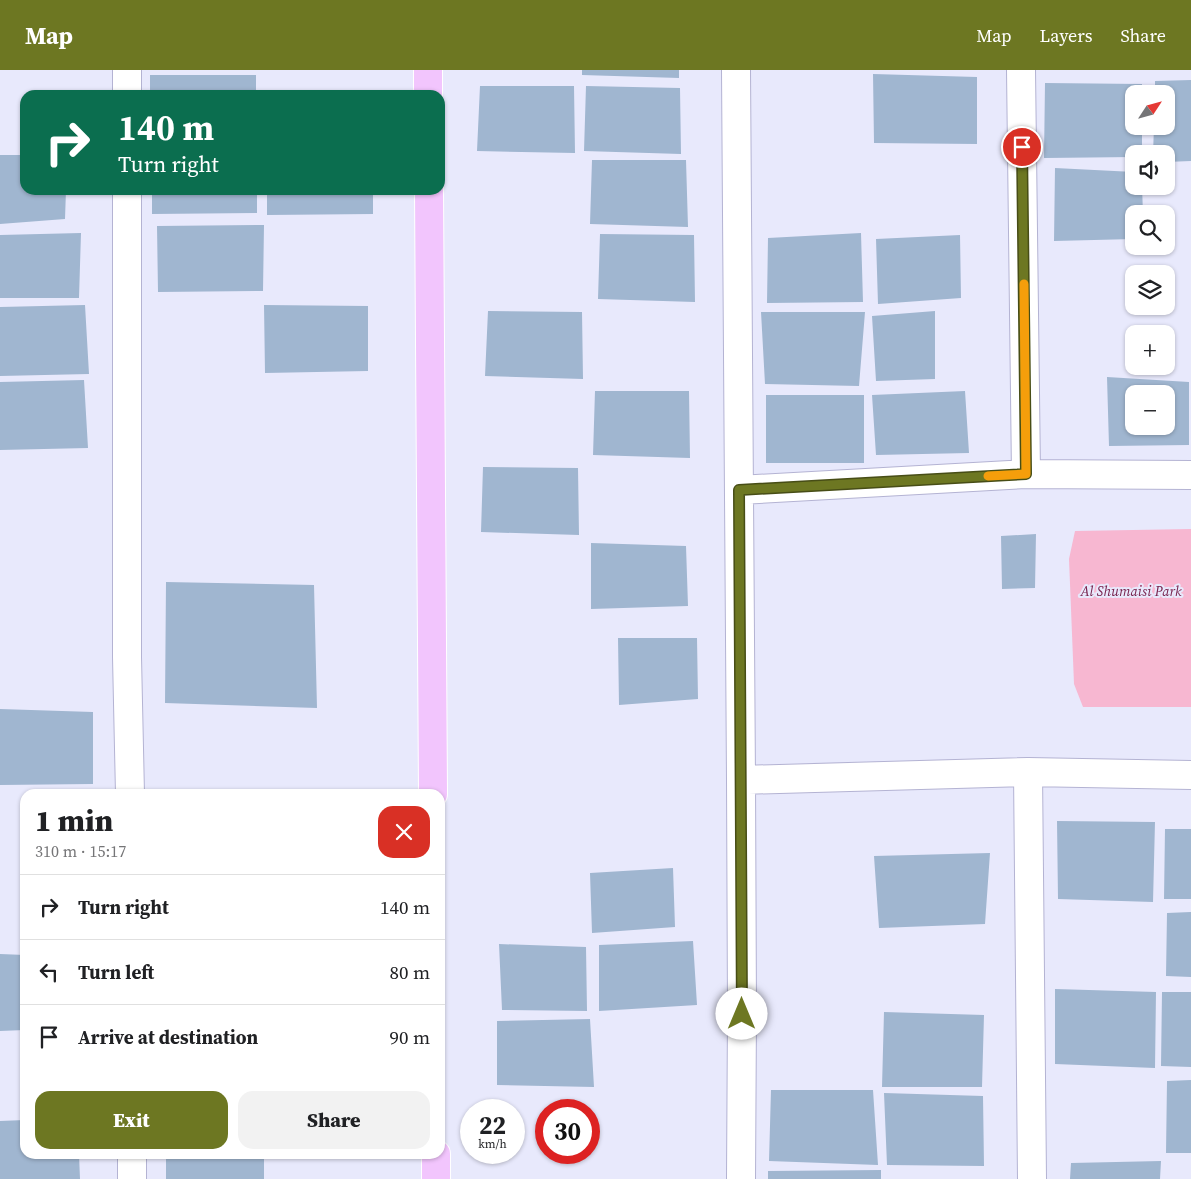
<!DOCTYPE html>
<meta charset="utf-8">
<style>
:root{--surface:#fff;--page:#f2f2f2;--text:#202124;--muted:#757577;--line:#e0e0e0;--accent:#6d7722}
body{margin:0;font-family:"Source Serif 4",serif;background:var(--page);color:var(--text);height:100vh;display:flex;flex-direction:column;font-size:19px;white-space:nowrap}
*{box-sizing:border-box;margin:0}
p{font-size:16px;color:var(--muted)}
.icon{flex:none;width:28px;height:28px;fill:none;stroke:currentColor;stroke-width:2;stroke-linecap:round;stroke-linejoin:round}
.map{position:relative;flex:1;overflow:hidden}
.drawer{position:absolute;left:20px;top:719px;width:425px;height:370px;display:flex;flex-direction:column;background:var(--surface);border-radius:15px;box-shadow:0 1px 4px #0004}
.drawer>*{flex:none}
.guide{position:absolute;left:20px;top:20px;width:425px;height:105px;border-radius:15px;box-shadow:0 1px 4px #0004;background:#0b6e4f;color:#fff;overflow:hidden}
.needle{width:32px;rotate:54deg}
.tools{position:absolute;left:1125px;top:15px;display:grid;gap:10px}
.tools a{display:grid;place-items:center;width:50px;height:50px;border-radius:10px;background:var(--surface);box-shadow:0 1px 4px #0004;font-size:25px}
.speed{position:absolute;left:460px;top:1029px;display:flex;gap:10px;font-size:25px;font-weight:700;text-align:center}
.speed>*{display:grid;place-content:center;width:65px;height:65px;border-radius:50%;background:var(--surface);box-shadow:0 1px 4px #0004;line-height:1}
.speed small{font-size:12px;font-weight:400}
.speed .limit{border:8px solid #d22;background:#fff;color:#111}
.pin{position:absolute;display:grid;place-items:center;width:42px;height:42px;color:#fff;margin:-21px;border:2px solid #fff;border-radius:50%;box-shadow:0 1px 5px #0007}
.me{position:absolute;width:55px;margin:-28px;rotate:0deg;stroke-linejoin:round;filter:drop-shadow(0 0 4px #0008)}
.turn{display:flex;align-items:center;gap:18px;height:105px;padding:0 15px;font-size:22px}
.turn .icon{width:65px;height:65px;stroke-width:2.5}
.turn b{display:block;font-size:35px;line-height:42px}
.round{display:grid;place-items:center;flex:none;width:52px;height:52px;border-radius:15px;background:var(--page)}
.head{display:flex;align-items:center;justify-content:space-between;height:85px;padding:0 15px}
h1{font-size:30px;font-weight:800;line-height:38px}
.action{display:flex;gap:10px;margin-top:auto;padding:10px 15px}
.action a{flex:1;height:58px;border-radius:15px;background:var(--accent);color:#fff;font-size:20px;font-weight:800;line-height:58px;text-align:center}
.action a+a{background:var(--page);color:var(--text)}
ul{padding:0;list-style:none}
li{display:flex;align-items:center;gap:15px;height:65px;padding:0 15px;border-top:1px solid var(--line)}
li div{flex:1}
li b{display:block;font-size:19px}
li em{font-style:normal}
header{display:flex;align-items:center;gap:30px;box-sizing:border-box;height:70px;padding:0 25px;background:var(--accent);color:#fff}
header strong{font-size:24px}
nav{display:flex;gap:28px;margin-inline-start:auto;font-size:18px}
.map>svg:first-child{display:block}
.green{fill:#f7b7d1}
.building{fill:#a0b6d0;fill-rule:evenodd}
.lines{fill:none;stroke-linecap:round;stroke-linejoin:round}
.minor-casing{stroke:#b4b3d3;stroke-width:30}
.major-casing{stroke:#fff;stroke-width:30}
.minor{stroke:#fff;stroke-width:28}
.major{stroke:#f2c5fd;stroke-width:28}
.route-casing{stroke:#474d16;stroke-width:12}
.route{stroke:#6d7722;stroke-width:9}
.slow{stroke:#f59e0b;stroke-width:9}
.labels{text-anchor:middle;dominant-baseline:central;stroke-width:4;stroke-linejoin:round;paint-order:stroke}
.park-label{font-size:14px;font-style:italic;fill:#78224d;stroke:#e8e9fc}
</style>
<header>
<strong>Map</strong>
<nav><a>Map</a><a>Layers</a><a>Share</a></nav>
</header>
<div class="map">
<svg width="1191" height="1109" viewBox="0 0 1191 1109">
<rect width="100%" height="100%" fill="#e8e9fc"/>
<path class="green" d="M1191 459V637H1083L1074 614 1069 489 1075 461Z"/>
<path class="building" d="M582 0H679V8L582 5Z
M873 4 977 7V74L874 73Z
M150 5H256V25H150Z
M1191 10V91L1166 92V84H1153L1154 56H1166V24H1155V11Z
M1045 13 1142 14V24H1134V56H1142V84H1134V87L1044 88Z
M480 16H574L575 83 477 81Z
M586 16 680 18 681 84 584 81Z
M0 85H25V120H66L65 149 0 154Z
M592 90H686L688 157 590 154Z
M1055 98 1134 102V116H1142L1143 144H1134V169L1054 171Z
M152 120H257V143L152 144Z
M267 120H373V144L267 145Z
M264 155 263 221 158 222 157 156Z
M81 163 79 228H0V165Z
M861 163 863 232 767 233 768 168Z
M600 164 694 165 695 232 598 229Z
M960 165 961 228 878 234 876 169Z
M85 235 89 304 0 306V237Z
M264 235 368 236V301L265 303Z
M488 241 582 242 583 309 485 306Z
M935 241V309L876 311 872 246Z
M761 242H865L859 316 765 314Z
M1107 307 1189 312V375L1109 376ZM1134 324H1166V356H1134Z
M84 310 88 378 0 380V312Z
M595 321H689L690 388 593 385Z
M965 321 969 383 876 385 872 325Z
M766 325H864V393H766Z
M483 397 578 398 579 465 481 462Z
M1036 464 1035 518 1002 519 1001 466Z
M591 473 686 476 688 536 591 539Z
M166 512 314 515 317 638 165 633Z
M618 568H697L698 629 619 635Z
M0 639 93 642V714L0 715Z
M1057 751 1155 752 1153 832 1058 829Z
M1165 759H1191V829H1164Z
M990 783 985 854 879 858 874 786Z
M673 798 675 857 592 863 590 803Z
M1191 842V907L1166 906 1167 843Z
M693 871 697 935 599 941V875Z
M499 874 586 877 587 941 502 940Z
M0 884 25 885V960L0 961Z
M1055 919 1156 922 1155 998 1055 994Z
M1162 922H1191V997L1161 996Z
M884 942 984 945 982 1017H882Z
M590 949 594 1017 497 1015V951Z
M1191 1010V1083H1166L1167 1011Z
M771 1020H873L878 1095 769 1091Z
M884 1023 983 1026 984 1096 887 1095Z
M25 1050V1084H79L80 1109H0V1051Z
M166 1084H264V1109H166Z
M1161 1091 1160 1109H1070L1071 1093Z
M881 1100V1109H768V1101Z"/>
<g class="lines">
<defs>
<path id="minor" d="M127 0V25
M736 0 741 710 742 944 741 1109
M1021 0 1026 404 1191 405
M127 120V587L130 724
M739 420 1026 404
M741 710 1028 702
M132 1084V1109
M1032 1109 1028 702 1191 705"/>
<path id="major" d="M428 0V25
M429 120 433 724
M436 1084V1109"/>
</defs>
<use href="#minor" class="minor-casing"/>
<use href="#major" class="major-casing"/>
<use href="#minor" class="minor"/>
<use href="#major" class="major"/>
</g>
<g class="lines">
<defs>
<path id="route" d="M742 944 739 420 1026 404 1022 77"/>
</defs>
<use href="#route" class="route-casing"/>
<use href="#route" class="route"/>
<path class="slow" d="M988 406 1026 404 1024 214"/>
</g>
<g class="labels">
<g class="park-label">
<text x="1131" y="521">Al Shumaisi Park</text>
</g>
</g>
</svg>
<div class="tools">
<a><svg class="needle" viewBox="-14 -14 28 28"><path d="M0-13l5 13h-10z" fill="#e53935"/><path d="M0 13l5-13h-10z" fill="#757577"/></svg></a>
<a><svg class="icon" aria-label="sound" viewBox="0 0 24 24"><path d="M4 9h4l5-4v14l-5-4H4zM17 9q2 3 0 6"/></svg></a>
<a><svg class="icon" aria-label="search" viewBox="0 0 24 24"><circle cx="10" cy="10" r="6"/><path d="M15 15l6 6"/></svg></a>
<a><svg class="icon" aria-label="layers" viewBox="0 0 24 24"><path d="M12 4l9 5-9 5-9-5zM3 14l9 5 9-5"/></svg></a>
<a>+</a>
<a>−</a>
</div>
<div class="speed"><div>22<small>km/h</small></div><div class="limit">30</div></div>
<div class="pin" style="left:1022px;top:77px;background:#d93025"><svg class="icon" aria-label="arrive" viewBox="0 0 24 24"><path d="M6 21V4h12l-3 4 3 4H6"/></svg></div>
<svg class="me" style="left:742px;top:944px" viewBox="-20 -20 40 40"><circle r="19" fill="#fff"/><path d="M0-13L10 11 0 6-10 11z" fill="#6d7722"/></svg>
<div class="guide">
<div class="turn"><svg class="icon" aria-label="right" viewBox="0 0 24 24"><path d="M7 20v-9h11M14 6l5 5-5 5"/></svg><div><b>140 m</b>Turn right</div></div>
</div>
<section class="drawer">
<div class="head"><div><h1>1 min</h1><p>310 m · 15:17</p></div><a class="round" style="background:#d93025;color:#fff"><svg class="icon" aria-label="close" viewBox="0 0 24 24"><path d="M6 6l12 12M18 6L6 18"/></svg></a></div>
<ul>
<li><svg class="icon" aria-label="right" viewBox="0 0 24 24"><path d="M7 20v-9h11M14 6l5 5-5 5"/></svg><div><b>Turn right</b></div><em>140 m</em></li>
<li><svg class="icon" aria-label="left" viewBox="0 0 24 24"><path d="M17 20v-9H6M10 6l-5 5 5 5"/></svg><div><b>Turn left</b></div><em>80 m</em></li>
<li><svg class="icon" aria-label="arrive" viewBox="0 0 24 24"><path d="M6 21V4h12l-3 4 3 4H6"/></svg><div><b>Arrive at destination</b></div><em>90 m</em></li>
</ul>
<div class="action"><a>Exit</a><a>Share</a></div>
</section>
</div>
